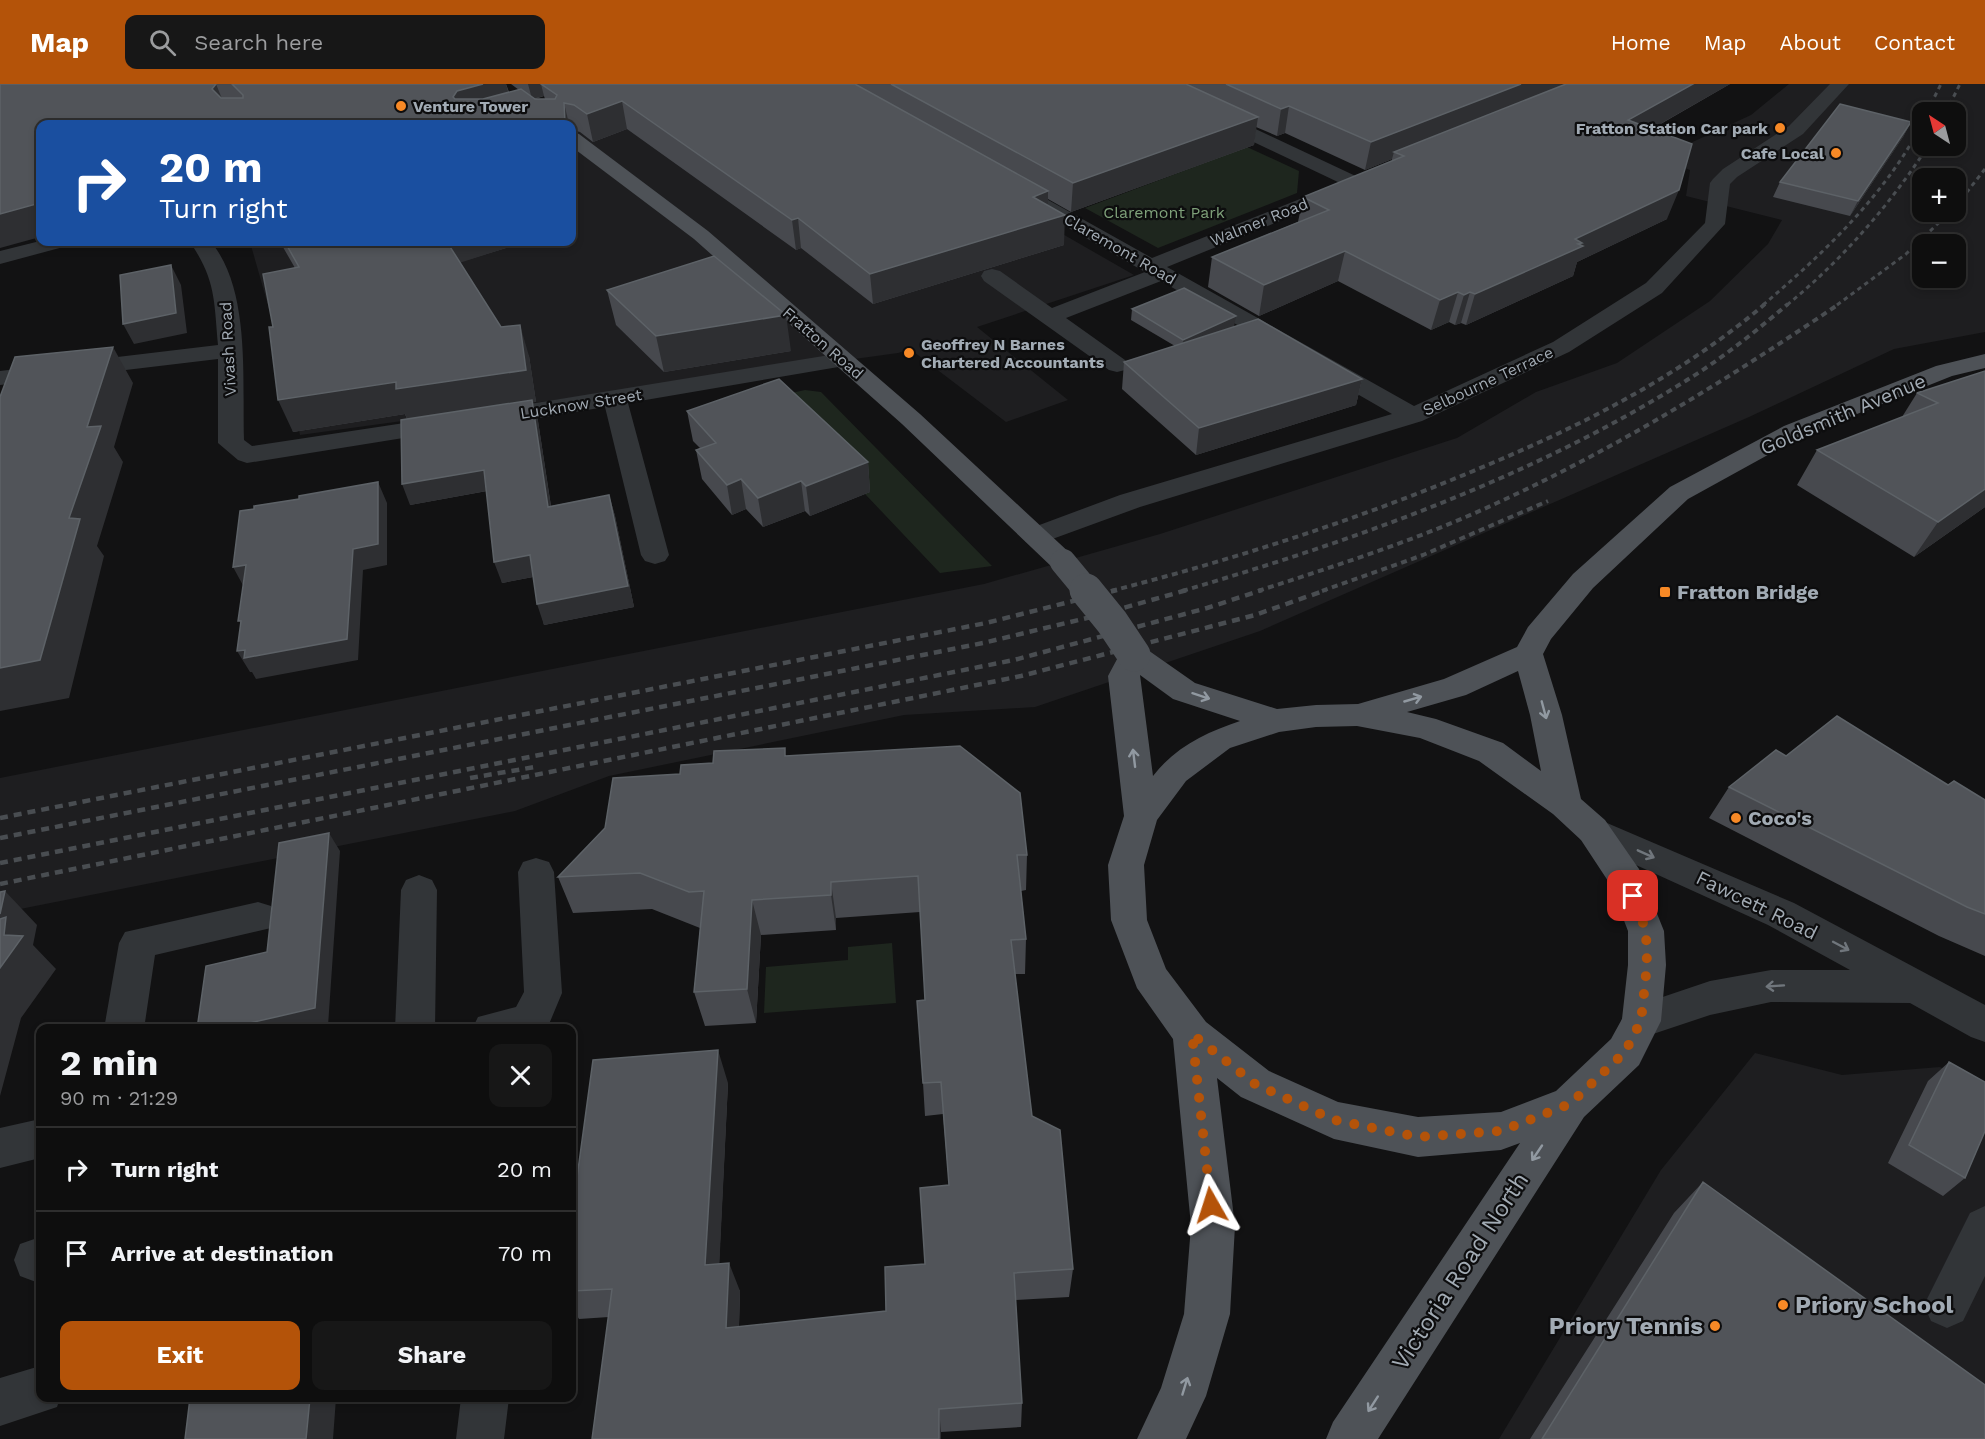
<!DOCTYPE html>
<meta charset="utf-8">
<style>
:root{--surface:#0e0e0e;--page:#171717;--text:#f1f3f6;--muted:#9b9c9e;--line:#2e2e2e;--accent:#b45309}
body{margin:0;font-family:"Work Sans",sans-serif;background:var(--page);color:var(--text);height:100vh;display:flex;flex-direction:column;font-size:22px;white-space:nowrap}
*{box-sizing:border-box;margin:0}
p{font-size:20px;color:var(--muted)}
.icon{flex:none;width:33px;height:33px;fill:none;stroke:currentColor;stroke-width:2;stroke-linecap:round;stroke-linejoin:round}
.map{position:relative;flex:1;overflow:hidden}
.drawer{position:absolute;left:36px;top:940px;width:540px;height:378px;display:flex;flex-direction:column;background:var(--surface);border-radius:12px;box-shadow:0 3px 9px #0003,0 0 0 2px var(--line)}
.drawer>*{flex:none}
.top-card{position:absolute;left:36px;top:36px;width:540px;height:126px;border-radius:12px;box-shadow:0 3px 9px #0003,0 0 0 2px var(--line);background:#1a4fa0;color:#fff;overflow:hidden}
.needle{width:39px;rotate:324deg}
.fabs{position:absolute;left:1912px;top:18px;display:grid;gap:12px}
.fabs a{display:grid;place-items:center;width:54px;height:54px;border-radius:12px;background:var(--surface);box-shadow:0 3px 9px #0003,0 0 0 2px var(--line);font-size:30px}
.pin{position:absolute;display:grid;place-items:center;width:51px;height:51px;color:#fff;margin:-26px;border-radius:12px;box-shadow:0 3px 9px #0006}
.me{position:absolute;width:66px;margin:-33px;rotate:354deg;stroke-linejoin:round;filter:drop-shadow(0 0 4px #0008)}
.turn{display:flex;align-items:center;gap:21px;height:126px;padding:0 24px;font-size:27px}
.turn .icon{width:78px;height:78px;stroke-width:2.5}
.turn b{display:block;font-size:42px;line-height:51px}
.round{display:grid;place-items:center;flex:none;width:63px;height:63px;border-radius:12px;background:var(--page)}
.headline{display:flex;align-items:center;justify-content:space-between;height:102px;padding:0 24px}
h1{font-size:36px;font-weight:700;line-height:45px}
.cta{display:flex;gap:12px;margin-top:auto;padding:12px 24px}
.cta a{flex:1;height:69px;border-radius:12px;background:var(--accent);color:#fff;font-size:24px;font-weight:700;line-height:69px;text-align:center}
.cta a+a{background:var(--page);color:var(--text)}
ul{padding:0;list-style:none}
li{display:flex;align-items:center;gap:18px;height:84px;padding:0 24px;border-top:2px solid var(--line)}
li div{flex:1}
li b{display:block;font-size:22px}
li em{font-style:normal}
header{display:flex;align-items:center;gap:36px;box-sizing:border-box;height:84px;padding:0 30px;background:var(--accent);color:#fff}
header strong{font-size:28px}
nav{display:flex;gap:33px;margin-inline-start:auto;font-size:21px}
.search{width:420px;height:54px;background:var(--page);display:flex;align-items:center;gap:15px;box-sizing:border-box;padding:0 21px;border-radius:12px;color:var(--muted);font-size:22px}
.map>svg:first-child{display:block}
.built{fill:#1e1e20;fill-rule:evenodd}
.green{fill:#1e261e}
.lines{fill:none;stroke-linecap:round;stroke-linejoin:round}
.minor{fill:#323538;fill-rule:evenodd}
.major{fill:#4e5257;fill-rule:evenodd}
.rail-far2{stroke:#494d51;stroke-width:3;stroke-dasharray:4.5 4;stroke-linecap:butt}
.rail-far1{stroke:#494d51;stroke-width:4;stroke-dasharray:6 4.5;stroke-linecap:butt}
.rail{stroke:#494d51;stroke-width:4.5;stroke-dasharray:8 6;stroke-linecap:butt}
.major-bridge-far1{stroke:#4e5257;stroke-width:26}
.major-bridge{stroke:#4e5257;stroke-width:33}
.wall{fill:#47494e;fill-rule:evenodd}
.shaded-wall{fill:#2e2f32}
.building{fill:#515459;stroke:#5d6267;stroke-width:1.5}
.oneway{stroke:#9199a1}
.oneway2{stroke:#70767c}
.route{stroke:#b45309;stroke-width:10;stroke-dasharray:0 18}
.poi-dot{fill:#f78926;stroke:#0d0d0e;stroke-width:2}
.labels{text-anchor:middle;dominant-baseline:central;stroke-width:4.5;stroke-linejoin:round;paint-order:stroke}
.far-poi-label{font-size:16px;font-weight:bold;fill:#a2abb4;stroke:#0d0d0e;text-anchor:start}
.far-park-label{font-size:16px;fill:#7ea079;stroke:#0d0d0e}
.far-street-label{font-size:16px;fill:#a2abb4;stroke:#0d0d0e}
.street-label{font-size:20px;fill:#a2abb4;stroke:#0d0d0e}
.poi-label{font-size:20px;font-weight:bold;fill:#a2abb4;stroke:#0d0d0e;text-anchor:start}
.near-street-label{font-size:24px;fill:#a2abb4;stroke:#0d0d0e}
.near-poi-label{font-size:24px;font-weight:bold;fill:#a2abb4;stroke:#0d0d0e;text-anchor:start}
</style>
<header>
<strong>Map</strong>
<div class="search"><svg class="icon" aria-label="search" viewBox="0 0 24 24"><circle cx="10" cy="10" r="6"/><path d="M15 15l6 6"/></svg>Search here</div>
<nav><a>Home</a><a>Map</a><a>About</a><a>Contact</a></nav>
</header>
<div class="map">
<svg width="1985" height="1355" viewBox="0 0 1985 1355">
<rect width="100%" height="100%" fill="#121213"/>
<path class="built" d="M801 0 1134 191 977 243 1068 316 1006 338 910 265 898 269 300 351 283 274 250 158H572V40Z
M1789 0H1985V248L1894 265 1749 333 1260 547 1035 623 904 631 609 692 515 727 0 829V694L984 500 1160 450 1457 354 1536 308 1617 279 1710 217 1768 160 1782 136 1686 112 1690 86 1658 74 1751 31ZM1923 28H1956V62H1923ZM1923 94H1956V128H1923ZM1923 160H1956V194H1923Z
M1755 969 1842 991 1940 983 1985 1006V1355H1499L1661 1086Z"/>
<path class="green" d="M1247 63 1299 87 1297 109 1158 164 1085 124Z
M805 306 821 308 992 482 940 489 773 313Z
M892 859 896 919 764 929 766 883 848 876V863Z"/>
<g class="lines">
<path class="minor" d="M1137 0H1160L1362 95 1365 99 1362 103 1354 105 1351 108 1167 183 1414 322 1553 258 1646 199 1705 139 1710 99 1713 95 1723 85 1789 42 1830 0H1849L1803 50 1737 93 1730 100 1725 140 1662 209 1569 268 1422 337 1140 423 1036 461 1026 458 1022 452 1026 446 1120 411 1392 330 1161 197 1066 234 1125 276 1129 281 1125 286 1117 288 1109 286 984 197 981 192 984 187 992 185 1000 187 1052 224 1145 188 1020 116 1017 112 1020 108H1034L1152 174 1340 99 1140 4Z
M40 157 70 158 67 162 0 180V167Z
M190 158H211C251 206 242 296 244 356L252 362 444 333 453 336 457 341 453 346 247 379 238 376 218 359V275L0 301V287L218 261C214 217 216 196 190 158Z
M842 269 850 271 854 276 850 281 628 319 669 471 665 477 655 480 645 477 641 471 605 323 492 342 483 339 479 334 483 329 492 326Z
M1593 733 1794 819 1985 921V958L1971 953 1910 919 1771 918 1710 931 1641 954 1627 949 1621 937 1627 925 1710 897 1771 886H1850L1768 841 1581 756 1576 746 1581 736Z
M536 774 549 778 554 788 562 909 547 945H472L478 933 516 923 524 908 518 788 523 778Z
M419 791 432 796 437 806 435 945H395L401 806 406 796Z
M258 818 271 822 276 833 271 844 155 871 144 945H104L119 859 125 848Z
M40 1035V1074L0 1084V1044Z
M1985 1122V1192L1963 1237 1947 1244 1931 1237 1924 1221 1970 1129Z
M40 1153V1197L36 1198 20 1192 14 1176 20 1160Z
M40 1282V1314H60L57 1323 0 1342V1294Z
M461 1314H509L504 1355H456Z"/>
<path class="major" d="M572 48 579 50 708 147 920 330 1073 472 1077 478 1073 484 1063 487 1053 484 902 340 694 155 572 63Z
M1985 270V284L1952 292 1802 352 1688 415 1593 504 1551 555 1543 570 1562 631 1581 715 1605 736 1639 785 1664 847 1666 881 1661 937 1639 981 1584 1033 1378 1355H1326L1333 1338 1520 1059 1501 1066 1418 1073 1334 1055 1241 1013 1217 994 1235 1142 1230 1230 1206 1312 1186 1355H1137L1161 1304 1184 1230 1191 1142 1173 955 1137 904 1111 836 1108 781 1124 732 1108 592 1123 564 1134 561 1145 564 1195 599 1277 625 1316 621 1358 620 1444 595 1517 563 1528 543 1573 490 1670 403 1784 342 1936 282ZM1518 587 1530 631 1541 687 1503 659 1436 635 1407 628 1466 611ZM1140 591 1173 615 1240 637C1207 648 1175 663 1153 692ZM1357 642 1420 654 1479 677 1553 730 1581 756 1610 800 1628 847V881L1622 935 1611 955 1556 1007 1501 1028 1418 1033 1338 1018 1269 987 1206 938 1166 885 1147 836 1144 781 1157 736 1186 697 1230 664 1279 648 1316 643Z"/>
<path class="rail-far2" d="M1927 28 1941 0
M1946 28 1960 0
M1956 122 1985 85
M1763 221C1824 169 1886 110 1923 38
M1787 221C1841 177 1890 121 1928 62
M1837 221 1906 170 1950 128"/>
<path class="rail-far1" d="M1111 507C1236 475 1359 435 1478 385 1581 342 1679 293 1765 220
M1182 507C1356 456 1533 393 1687 296 1723 274 1756 247 1788 220
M1258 507C1338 481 1420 455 1497 419 1619 363 1728 295 1839 220
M1322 507 1423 471 1548 417"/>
<path class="rail" d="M470 694 535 683
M0 734 986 539 1117 506
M0 754 983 559 1091 533 1187 506
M0 779 1014 576 1207 524 1262 506
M0 800 1021 592 1255 531 1326 506"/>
<path class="major-bridge-far1" d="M1063 478 1087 507"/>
<path class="major-bridge" d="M1086 506 1112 538 1134 571"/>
</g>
<path class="wall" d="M0 0H506L509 8 519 6 511 0H1730L1652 45 1667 135 1577 178 1573 192 1466 241 1461 239 1455 241 1449 238 1431 246 1338 197 1259 232 1208 203 1212 173 1298 138 1303 113 1392 77V75L1365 86 1285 49 1277 52 1256 43 1254 61 1071 128 1048 115V122L1064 161 873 220 801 164 796 166 627 45 593 58 580 48 572 46V40H40ZM544 12 545 15H535Z
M1911 38 1903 53 1850 132 1773 113 1780 98Z
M280 158H504L506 164 460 178 501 243 529 272 536 318H533L538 337 551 422 609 411 615 432 634 523 544 541 533 493 502 499 487 407 410 421 407 335 405 330 293 348 273 243 295 184Z
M607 206 791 267 664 288 616 241Z
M1132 225 1362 295 1356 321 1196 371 1122 305 1124 278 1175 262 1131 236Z
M1985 287V423L1914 473 1797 401 1817 366 1902 333 1917 309Z
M687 327 868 378 870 408 810 432 805 427 763 443 746 425 732 431 702 395 696 366 700 364 693 357Z
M787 672 1027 771 1026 806 1021 807 1026 855 1025 890H1015L1032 1032 1073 1185 1069 1213 1015 1216 1022 1319 1021 1343 941 1348 609 1233 579 1235 572 1224V1130L728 999 719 1180 740 1207 739 1243 886 1227 925 1180 949 1101 943 1030 925 1032 923 999 925 916 920 828 836 834V846L761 851 756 939 705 942 694 908 700 844 652 825 573 829 558 793 680 690 713 679Z
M1786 672 1948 701 1985 716V872L1939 852 1709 734 1729 703Z
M1949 978 1965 1094 1943 1112 1888 1079 1928 997Z
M1703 1098 1985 1355H1530L1674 1129Z"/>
<path class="shaded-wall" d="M216 0 227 27 212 5Z
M483 0H506L512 21 465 34 453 13 457 7Z
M528 0H541L544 12 532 15Z
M1521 0H1581L1394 68 1392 75 1365 86 1371 58Z
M1693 0H1730L1618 64 1628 36Z
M622 17 627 45 593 58 587 30Z
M564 19 569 40H557Z
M1289 22 1285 49 1277 52 1281 25Z
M1258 33 1254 61 1071 128 1073 99Z
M1911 38 1903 53 1850 132 1858 117Z
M1679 106 1667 135 1577 178 1573 192 1466 241 1475 210 1575 155Z
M1048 107V136L1065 131 1064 161 873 220 870 190 1033 113Z
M40 119V153L0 164V130Z
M798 134 801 164 796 166 792 136Z
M445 158H504L506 164 453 181Z
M1345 167 1338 197 1259 232 1264 201Z
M171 181 181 201 187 249 134 260 123 240Z
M1458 208 1449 238 1431 246 1440 216Z
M1470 208 1461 239 1455 241 1464 211Z
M786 231 791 267 664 288 656 252Z
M1236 232 1234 243 1182 266 1183 256Z
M520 241 529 272 536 318H533L538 337 554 443 548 423 408 337 405 330 293 348 278 316Z
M113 263 133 299 114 363 123 378 97 462 104 472 69 614 0 627V584L87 343Z
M1362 295 1356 321 1196 371 1199 344Z
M868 378 870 408 810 432 806 402Z
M484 386 492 406 410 421 402 400Z
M741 395 746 425 732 431 727 401Z
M801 397 805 427 763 443 758 414Z
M378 398 387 419V481L363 486 358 576 256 595 252 588H250L237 567 353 465Z
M1985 405V423L1914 473 1938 438Z
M609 411 615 432 634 523 544 541 537 520Z
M530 471 538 492 502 499 494 478Z
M246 481 245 505 233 483Z
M329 749 340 767 328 942 313 945H224L315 924Z
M831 798 836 834V846L831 811Z
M5 807 37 841 33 861 56 885 21 934 0 1012V884L4 851 0 837V830Z
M752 816 761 851 756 939 747 905Z
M718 966 728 999 718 1209 705 1181Z
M729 1179 740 1207 738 1270 726 1244Z
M310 1314H336L333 1355H306Z
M939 1325 941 1348V1355H939Z"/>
<path class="building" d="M0 0H216L212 5 221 14H243V11L232 0H483L457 7 453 13 455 15H483L521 5 535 15H555L557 11 541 0H855L1048 107 1033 113 1065 131 870 190 798 134 792 136 622 17 587 30 574 21 564 19 565 38 557 40H40V119L0 130Z
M891 0H1186L1258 33 1073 99Z
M1226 0H1521L1371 58 1289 22 1281 25Z
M1566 0H1693L1628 36 1692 60 1679 106 1575 155 1582 159 1578 160 1583 162 1475 210 1470 208 1464 211 1458 208 1440 216 1345 167 1264 201 1212 173 1329 126 1303 113 1404 72 1394 68Z
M1840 20 1911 38 1858 117 1780 98Z
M285 158H447L501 243 520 241 526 286 396 305V298L278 316 269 243H273L263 190 299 183Z
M714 172 786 231 656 252 607 206Z
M171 181 176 229 123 240 120 191Z
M1184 204 1236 232 1183 256 1132 225Z
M1258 235 1362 295 1199 344 1124 278Z
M113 263 87 343 101 342 69 434 80 435 40 576 0 584V313L15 273Z
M1985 287V405L1938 438 1817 366 1938 319 1917 309Z
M779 295 868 378 806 402 801 397 758 414 741 395 727 401 696 366 716 359 687 327Z
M532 316 548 423 609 411 628 502 537 520 530 471 494 478 484 386 402 400 401 336Z
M378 398V460L353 465 347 555 244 574 245 566 237 567 241 537H238L246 481 233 483 240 427 254 425V422L299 415V412Z
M1837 632 1948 701 1954 697 1985 716V830L1967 823 1729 703 1776 666 1786 672Z
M960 662 1020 709 1027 771H1017L1026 855 1011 856 1032 1032 1060 1046 1073 1185 1014 1189 1022 1319 939 1325V1355H592L612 1205 572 1207V1130L593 976 718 966 705 1181 729 1179 726 1244 886 1227 885 1183 925 1180 920 1104 949 1101 941 998 923 999 917 917 925 916 918 792 831 798V811L752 816 747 905 694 908 704 807 689 808 640 789 558 793 605 744 613 694 680 690 681 681 713 679 714 667 785 664V672Z
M329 749 315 924 224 945H197L206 882 267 868 279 759Z
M5 807 0 830V808Z
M6 833 4 851 23 852 0 884V835Z
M1949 978 1985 998V1047L1965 1094 1909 1061Z
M1703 1098 1985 1301V1355H1542Z
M190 1314H310L306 1355H185Z"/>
<defs><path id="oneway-shaft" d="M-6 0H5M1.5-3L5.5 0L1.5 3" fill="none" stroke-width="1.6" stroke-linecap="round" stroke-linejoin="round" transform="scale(1.5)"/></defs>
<g class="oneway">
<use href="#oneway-shaft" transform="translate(1201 612) rotate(18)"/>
<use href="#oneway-shaft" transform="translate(1413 615) rotate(-16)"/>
<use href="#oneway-shaft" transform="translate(1544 626) rotate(75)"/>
<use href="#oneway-shaft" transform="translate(1134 674) rotate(-97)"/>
<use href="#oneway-shaft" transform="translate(1537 1069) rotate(124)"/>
<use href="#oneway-shaft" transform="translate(1185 1302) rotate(-73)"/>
<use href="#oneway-shaft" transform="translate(1373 1320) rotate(123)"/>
</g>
<g class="oneway2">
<use href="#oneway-shaft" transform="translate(1646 770) rotate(24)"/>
<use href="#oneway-shaft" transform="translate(1841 862) rotate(28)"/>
<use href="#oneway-shaft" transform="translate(1775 902) rotate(176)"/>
</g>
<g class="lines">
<path class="route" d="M1211 1121 1192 950 1255 1000 1334 1036 1418 1053 1501 1047 1570 1020 1625 968 1641 937 1647 881 1646 847 1633 812"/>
</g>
<g class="poi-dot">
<circle cx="401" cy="22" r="6"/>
<circle cx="1780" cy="44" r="6"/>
<circle cx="1836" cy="69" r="6"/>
<circle cx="909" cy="269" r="6"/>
<rect x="1659" y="502" width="12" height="12" rx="3"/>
<circle cx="1736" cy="734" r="6"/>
<circle cx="1783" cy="1221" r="6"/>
<circle cx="1715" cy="1242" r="6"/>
</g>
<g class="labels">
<g class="far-poi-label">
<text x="413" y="22">Venture Tower</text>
<text x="1768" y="44" text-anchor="end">Fratton Station Car park</text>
<text x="1824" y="69" text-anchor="end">Cafe Local</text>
<text x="921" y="260">Geoffrey N Barnes<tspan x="921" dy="18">Chartered Accountants</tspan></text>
</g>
<g class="far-park-label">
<text x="1164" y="128">Claremont Park</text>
</g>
<g class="far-street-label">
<text transform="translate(1259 138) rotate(-22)">Walmer Road</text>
<text transform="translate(1120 165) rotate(30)">Claremont Road</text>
<text transform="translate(823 259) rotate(41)">Fratton Road</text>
<text transform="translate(228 265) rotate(-93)">Vivash Road</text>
<text transform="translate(1488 297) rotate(-25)">Selbourne Terrace</text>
<text transform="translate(581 320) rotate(-9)">Lucknow Street</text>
</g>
<g class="street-label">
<text transform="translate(1843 330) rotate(-23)">Goldsmith Avenue</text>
<text transform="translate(1757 821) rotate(26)">Fawcett Road</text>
</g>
<g class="poi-label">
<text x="1677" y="508">Fratton Bridge</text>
<text x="1748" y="734">Coco's</text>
</g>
<g class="near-street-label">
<text transform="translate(1460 1187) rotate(-57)">Victoria Road North</text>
</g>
<g class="near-poi-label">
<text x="1795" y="1221">Priory School</text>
<text x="1703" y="1242" text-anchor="end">Priory Tennis</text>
</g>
</g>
</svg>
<div class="fabs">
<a><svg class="needle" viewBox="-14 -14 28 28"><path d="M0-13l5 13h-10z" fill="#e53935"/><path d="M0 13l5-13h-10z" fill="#9b9c9e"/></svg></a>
<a>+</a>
<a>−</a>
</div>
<div class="pin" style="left:1633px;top:812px;background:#d93025"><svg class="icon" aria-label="arrive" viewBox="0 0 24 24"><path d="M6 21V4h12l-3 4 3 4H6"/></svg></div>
<svg class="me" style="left:1211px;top:1121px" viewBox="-20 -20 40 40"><path d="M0-17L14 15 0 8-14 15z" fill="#b45309" stroke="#fff" stroke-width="4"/></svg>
<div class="top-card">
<div class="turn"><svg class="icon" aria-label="right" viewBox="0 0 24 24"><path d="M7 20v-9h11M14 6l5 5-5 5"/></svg><div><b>20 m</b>Turn right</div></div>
</div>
<section class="drawer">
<div class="headline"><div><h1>2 min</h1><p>90 m · 21:29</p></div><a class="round"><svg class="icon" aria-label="close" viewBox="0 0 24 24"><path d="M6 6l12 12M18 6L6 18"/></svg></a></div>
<ul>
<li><svg class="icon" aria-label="right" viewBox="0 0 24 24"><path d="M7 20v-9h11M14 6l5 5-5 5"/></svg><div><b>Turn right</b></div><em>20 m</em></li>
<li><svg class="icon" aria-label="arrive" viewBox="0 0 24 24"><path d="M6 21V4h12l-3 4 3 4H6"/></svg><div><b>Arrive at destination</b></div><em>70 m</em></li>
</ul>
<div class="cta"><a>Exit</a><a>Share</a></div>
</section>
</div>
